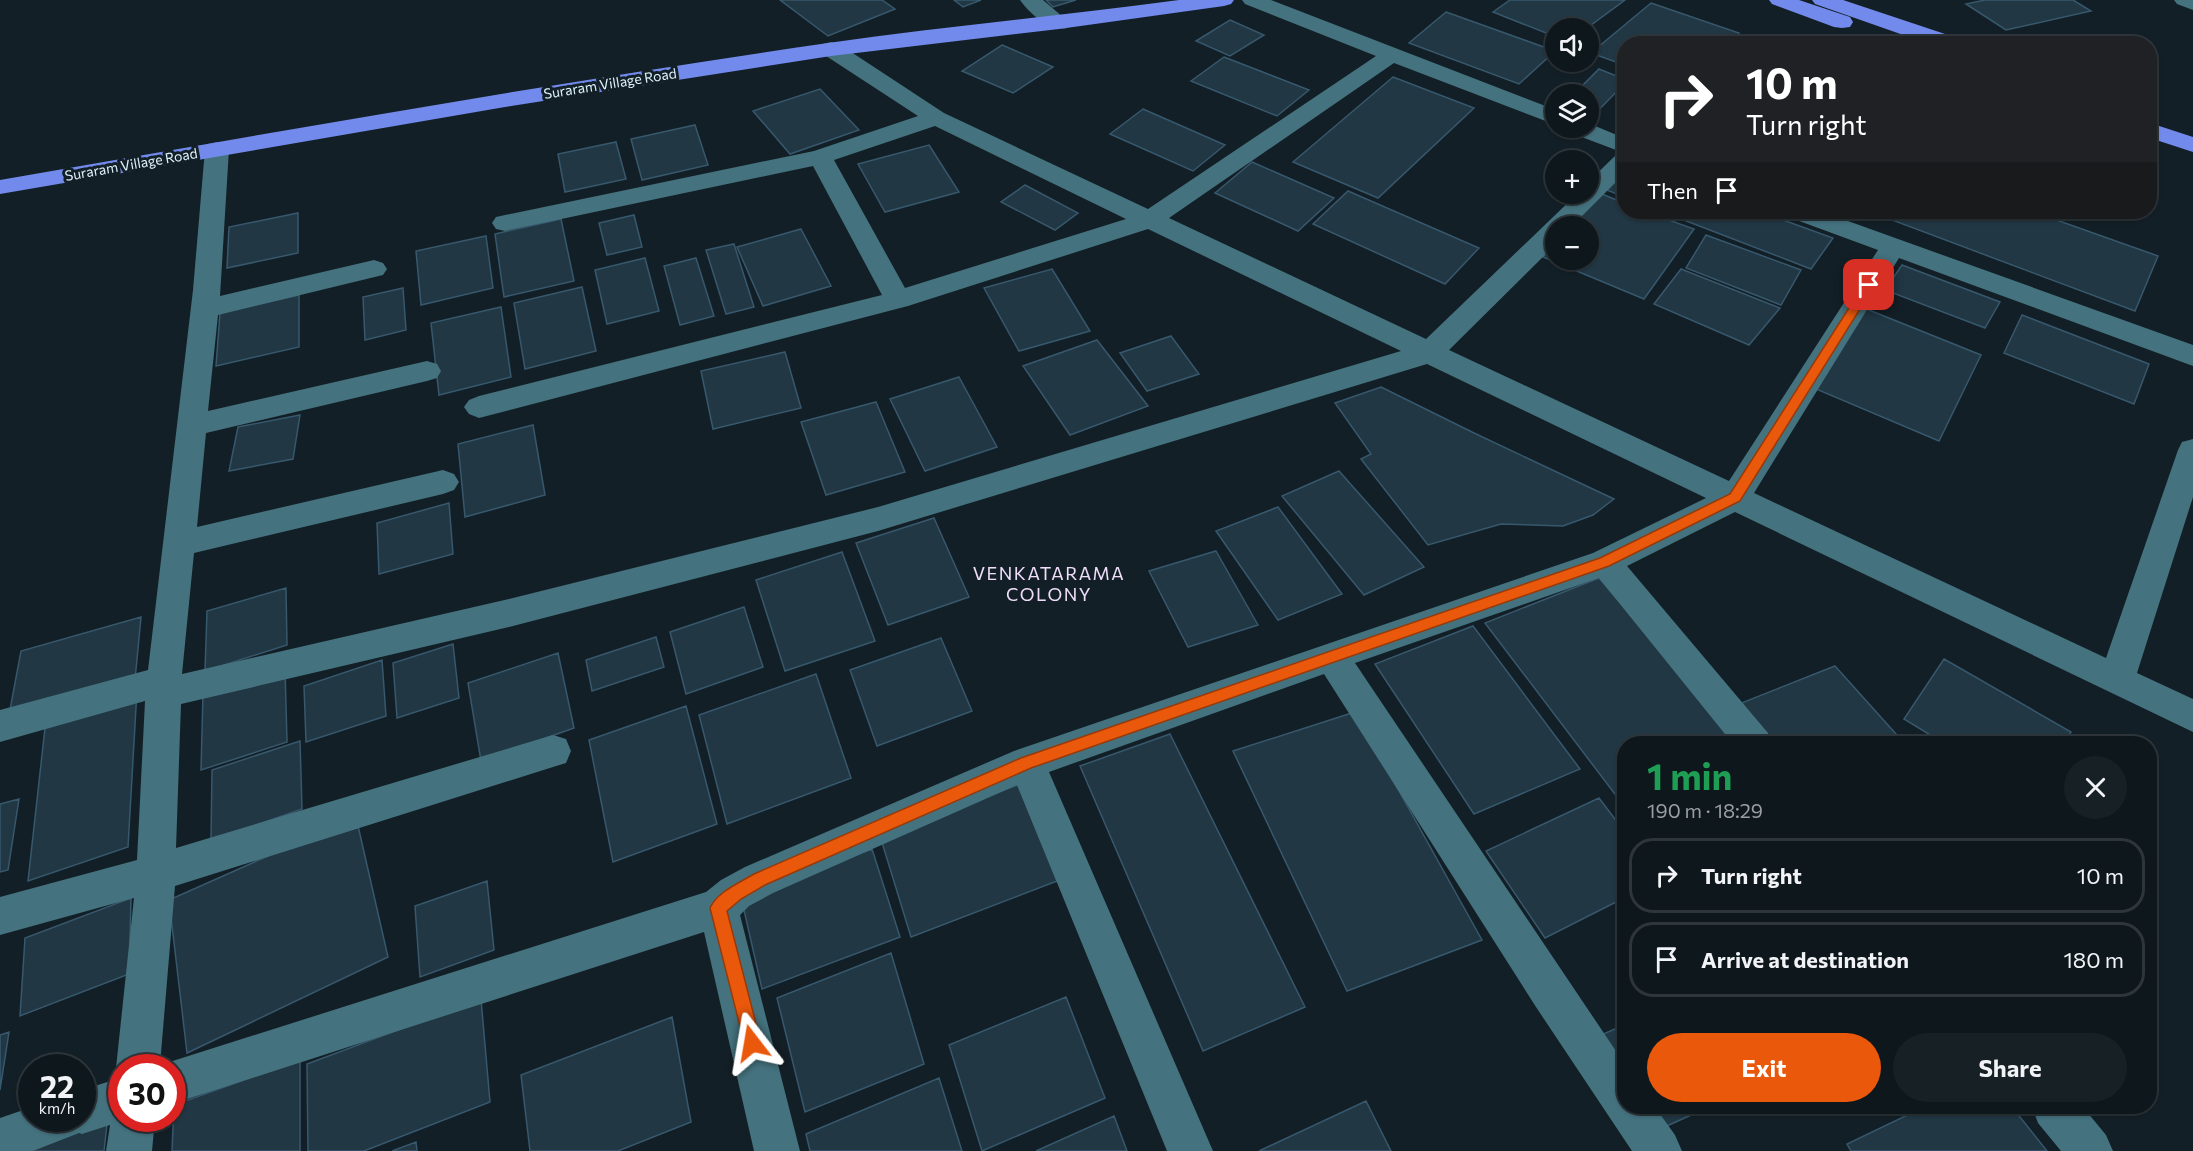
<!DOCTYPE html>
<meta charset="utf-8">
<style>
:root{--surface:#0e171c;--page:#172025;--text:#f1f3f6;--muted:#9b9fa3;--line:#2e363b;--accent:#ea580c}
body{margin:0;font-family:Commissioner,sans-serif;background:var(--page);color:var(--text);height:100vh;display:flex;flex-direction:column;font-size:22px;white-space:nowrap}
*{box-sizing:border-box;margin:0}
p{font-size:20px;color:var(--muted)}
.icon{flex:none;width:33px;height:33px;fill:none;stroke:currentColor;stroke-width:2;stroke-linecap:round;stroke-linejoin:round}
.map{position:relative;flex:1;overflow:hidden}
.drawer{position:absolute;left:1617px;top:736px;width:540px;height:378px;display:flex;flex-direction:column;background:var(--surface);border-radius:24px;box-shadow:0 2px 4px #0004,0 0 0 2px var(--line)}
.drawer>*{flex:none}
.guide{position:absolute;left:1617px;top:36px;width:540px;height:183px;border-radius:24px;box-shadow:0 2px 4px #0004,0 0 0 2px var(--line);background:#202124;color:#fff;overflow:hidden}
.fabs{position:absolute;left:1545px;top:18px;display:grid;gap:12px}
.fabs a{display:grid;place-items:center;width:54px;height:54px;border-radius:50%;background:var(--surface);box-shadow:0 2px 4px #0004,0 0 0 2px var(--line);font-size:30px}
.speed{position:absolute;left:18px;top:1054px;display:flex;gap:12px;font-size:30px;font-weight:700;text-align:center}
.speed>*{display:grid;place-content:center;width:78px;height:78px;border-radius:50%;background:var(--surface);box-shadow:0 2px 4px #0004,0 0 0 2px var(--line);line-height:1}
.speed small{font-size:15px;font-weight:400}
.speed .limit{border:9px solid #d22;background:#fff;color:#111}
.pin{position:absolute;display:grid;place-items:center;width:51px;height:51px;color:#fff;margin:-26px;border-radius:12px;box-shadow:0 3px 9px #0006}
.me{position:absolute;width:66px;margin:-33px;rotate:346deg;stroke-linejoin:round;filter:drop-shadow(0 0 4px #0008)}
.turn{display:flex;align-items:center;gap:21px;height:126px;padding:0 30px;font-size:27px}
.turn .icon{width:78px;height:78px;stroke-width:2.5}
.turn b{display:block;font-size:42px;line-height:51px}
.then{display:flex;align-items:center;height:57px;padding:0 30px;background:#0003;gap:12px;font-size:22px}
.round{display:grid;place-items:center;flex:none;width:63px;height:63px;border-radius:32px;background:var(--page)}
.headline{display:flex;align-items:center;justify-content:space-between;height:102px;padding:0 30px}
h1{font-size:36px;font-weight:700;line-height:45px;color:#1e9e55}
.action{display:flex;gap:12px;margin-top:auto;padding:12px 30px}
.action a{flex:1;height:69px;border-radius:36px;background:var(--accent);color:#fff;font-size:24px;font-weight:700;line-height:69px;text-align:center}
.action a+a{background:var(--page);color:var(--text)}
ul{padding:0;list-style:none}
li{display:flex;align-items:center;gap:18px;height:75px;margin:0 12px 9px;padding:0 18px;border:3px solid var(--line);border-radius:24px}
li div{flex:1}
li b{display:block;font-size:22px}
li em{font-style:normal}
.map>svg:first-child{display:block}
.building{fill:#213744;stroke:#37586d;stroke-width:1.5}
.lines{fill:none;stroke-linecap:round;stroke-linejoin:round}
.minor{fill:#44727e;fill-rule:evenodd}
.major{fill:#728aec;fill-rule:evenodd}
.route{fill:#ea580c;stroke:#983908;stroke-width:1.5}
.labels{text-anchor:middle;dominant-baseline:central;stroke-width:6;stroke-linejoin:round;paint-order:stroke}
.far-street-label{font-size:14px;fill:#dcf1fa;stroke:#131f26}
.neighbourhood-label{font-size:18px;letter-spacing:1.5px;fill:#eedefb;stroke:#131f26}
</style>
<div class="map">
<svg width="2193" height="1151" viewBox="0 0 2193 1151">
<rect width="100%" height="100%" fill="#131f26"/>
<path class="building" d="M780 0H882L895 9 828 36Z
M954 0H981L963 7Z
M1046 0H1076L1053 7Z
M1510 0H1625L1587 28H1556V37L1493 12Z
M1985 0H2073L2091 11 2006 30 1966 4Z
M1651 3 1739 33 1730 44H1624V65L1591 53Z
M1446 12 1555 51 1519 84 1409 43Z
M1230 20 1264 35 1230 56 1196 41Z
M1746 36 1767 44H1739Z
M1002 45 1053 67 1013 93 962 71Z
M1224 57 1309 90 1277 116 1191 81Z
M1599 69 1624 79V84L1588 121V94H1574Z
M1393 77 1474 108 1378 198 1293 162Z
M820 89 859 130 790 154 753 111Z
M1143 109 1225 145 1193 171 1110 134Z
M695 125 708 165 642 180 631 139Z
M616 142 626 179 565 192 558 154Z
M929 145 959 192 885 212 858 164Z
M1252 162 1334 198 1298 231 1215 193Z
M1624 170V197L1607 190Z
M1025 185 1078 213 1055 230 1001 202Z
M1348 191 1479 248 1445 284 1313 224Z
M1602 194 1624 203V212H1647L1694 229 1644 299 1543 257 1556 243V260H1588V226H1571Z
M1663 212H1761L1833 238 1811 269Z
M1898 212H2034L2158 256 2135 311 1892 220Z
M298 213V253L227 268 229 227Z
M634 215 642 247 607 255 599 223Z
M561 219 574 281 504 297 495 234Z
M801 229 831 286 763 306 737 247Z
M1706 235 1801 270 1781 305 1686 268Z
M486 236 493 288 421 305 416 251Z
M734 244 754 307 726 314 706 250Z
M645 258 659 311 607 324 595 270Z
M696 258 714 316 680 325 664 266Z
M1902 265 2000 302 1985 328 1885 290Z
M1052 269 1090 331 1019 351 984 288Z
M1681 269 1780 308 1749 345 1654 304Z
M582 287 596 351 525 369 514 303Z
M403 288 406 330 365 340 363 297Z
M299 295V347L216 366 220 313Z
M501 307 511 377 439 395 431 323Z
M1864 308 1981 355 1939 441 1816 389Z
M2022 315 2149 364 2134 404 2004 353Z
M1171 336 1199 374 1147 391 1120 353Z
M1097 340 1148 406 1070 435 1023 366Z
M785 352 801 408 713 429 701 371Z
M959 377 997 447 925 471 890 399Z
M1381 387 1474 433 1614 499 1593 515 1563 526 1501 524 1428 545 1361 459 1371 454 1335 403Z
M876 402 905 472 826 495 801 422Z
M300 415 293 459 229 471 238 427Z
M533 425 545 495 465 517 458 444Z
M1339 471 1424 567 1364 595 1282 496Z
M449 503 453 554 379 574 377 523Z
M1278 507 1342 594 1278 620 1216 531Z
M934 518 969 597 888 625 856 543Z
M1216 551 1258 625 1188 647 1149 571Z
M842 552 875 641 785 671 756 580Z
M1599 578 1740 744H1624V806L1485 623Z
M286 588 287 645 205 671 207 611Z
M744 607 763 667 686 694 670 632Z
M141 617 135 680 9 715 21 651Z
M1473 626 1580 769 1474 814 1375 664Z
M656 637 664 667 592 691 586 660Z
M941 638 972 711 877 746 850 670Z
M453 644 459 698 397 718 393 663Z
M558 653 574 728 481 761 468 683Z
M1944 659 2071 732 2064 744H1945L1904 719Z
M382 660 386 716 306 742 304 686Z
M1835 666 1905 744H1773L1739 704Z
M285 668 287 742 201 770 203 694Z
M816 674 851 778 727 824 699 715Z
M137 690 128 847 28 881 46 719Z
M686 706 717 824 613 862 589 740Z
M1355 712 1482 940 1347 991 1233 751Z
M1170 734 1305 1007 1203 1051 1080 766Z
M300 741 302 809 211 841 212 770Z
M1018 785 1057 881 911 937 880 836Z
M1599 798 1624 831V898L1545 938 1486 851Z
M19 799 8 870 0 872V804Z
M356 817 388 957 187 1053 169 900Z
M872 849 900 937 762 989 741 897Z
M487 881 494 950 420 977 415 906Z
M131 898 129 974 20 1016 25 938Z
M891 953 924 1064 805 1112 777 998Z
M1066 997 1105 1098 982 1151 949 1045Z
M481 999 490 1102 364 1151H308L307 1064Z
M672 1017 691 1122 618 1151H530L521 1075Z
M1624 1025V1074L1601 1035Z
M9 1032 0 1090V1035Z
M300 1060V1151H172L174 1105Z
M939 1078 962 1151H810L806 1134Z
M1366 1101 1391 1151H1259Z
M1644 1107H1709L1658 1130Z
M1924 1107H2012L2047 1151H1851L1847 1144Z
M108 1115 104 1151H6Z
M1114 1116 1127 1151H1036Z
M416 1142 417 1151H392Z"/>
<g class="lines">
<path class="minor" d="M1020 0H1043L1070 23 1067 28C1050 32 1029 13 1020 0Z
M1242 0H1271L1556 110V125L1394 63 1169 218 1426 339 1577 194H1588V182L1615 156 1624 154V174L1572 226H1556V244L1449 350 1729 481 1878 250 1791 218 1788 212H1823L2193 345V366L1899 258 1754 493 2106 658 2178 450 2182 442 2193 439V497L2137 673 2193 699V732L1735 512 1627 566 1768 733 1773 744H1733L1599 578 1355 663 1624 1063V1107H1655L1675 1135 1682 1151H1632L1536 1007 1324 674 1049 772 1213 1151H1167L1017 785 773 893 749 906 740 915 800 1151H754L704 932 172 1104V1068H122V1119H155L152 1151H106L110 1125 82 1134 79 1133 33 1151H0V1118L32 1107V1119H82V1090L120 1078 116 1068 134 898 0 935V897L137 860 145 701 0 742V710L148 670 193 290 205 149 208 144 217 142 226 144 229 149 220 296 374 260 383 263 387 269 383 275 218 315 208 411 427 361 437 364 441 371 437 378 427 381 206 433 197 527 443 470 454 474 459 482 454 490 443 494 194 553 182 674 513 598 878 507 1401 351 1148 229 908 306 479 418 469 414 464 407 469 400 479 396 882 295 813 166 505 231 496 229 492 223 496 217 505 215 814 151 918 116 823 54 820 49 823 44 831 42 839 44 944 113 1148 209 1376 56 1245 4ZM935 126 1126 219 905 288 834 160ZM1427 364 1706 498 1593 553 1014 751 745 867 721 880 706 892 160 1065 175 886 553 767 566 763 571 751 566 739 553 735 176 848 181 704 513 626 878 531Z
M2174 0H2193V10L2177 4Z
M1588 123 1624 138V153L1571 133 1567 128H1588Z
M2032 1107H2083L2106 1135 2113 1151H2061L2038 1123Z"/>
<path class="major" d="M1179 0H1234L1231 4 1224 6 1059 29 831 56 505 107 0 194V180C276 132 551 83 828 43 944 26 1062 16 1179 0Z
M1769 0H1799L1850 17 1853 22 1850 27 1842 28 1834 27 1772 4Z
M1812 0H1843L1960 39 1963 44H1929L1815 4Z
M2150 123 2193 137V152L2150 138Z"/>
</g>
<path class="route" d="M1869 282 1875 285 1740 501 1609 566 1031 768 765 885 741 899 727 911 761 1043 758 1050 752 1052 746 1050 710 908C717 892 739 883 754 874L1021 758 1600 558 1730 494 1865 283Z"/>
<g class="labels">
<g class="far-street-label">
<text transform="translate(610 83) rotate(-9)">Suraram Village Road</text>
<text transform="translate(131 164) rotate(-10)">Suraram Village Road</text>
</g>
<g class="neighbourhood-label">
<text x="1049" y="573">VENKATARAMA<tspan x="1049" dy="21">COLONY</tspan></text>
</g>
</g>
</svg>
<div class="fabs">
<a><svg class="icon" aria-label="sound" viewBox="0 0 24 24"><path d="M4 9h4l5-4v14l-5-4H4zM17 9q2 3 0 6"/></svg></a>
<a><svg class="icon" aria-label="layers" viewBox="0 0 24 24"><path d="M12 4l9 5-9 5-9-5zM3 14l9 5 9-5"/></svg></a>
<a>+</a>
<a>−</a>
</div>
<div class="speed"><div>22<small>km/h</small></div><div class="limit">30</div></div>
<div class="pin" style="left:1869px;top:285px;background:#d93025"><svg class="icon" aria-label="arrive" viewBox="0 0 24 24"><path d="M6 21V4h12l-3 4 3 4H6"/></svg></div>
<svg class="me" style="left:752px;top:1043px" viewBox="-20 -20 40 40"><path d="M0-17L14 15 0 8-14 15z" fill="#ea580c" stroke="#fff" stroke-width="4"/></svg>
<div class="guide">
<div class="turn"><svg class="icon" aria-label="right" viewBox="0 0 24 24"><path d="M7 20v-9h11M14 6l5 5-5 5"/></svg><div><b>10 m</b>Turn right</div></div>
<div class="then">Then<svg class="icon" aria-label="arrive" viewBox="0 0 24 24"><path d="M6 21V4h12l-3 4 3 4H6"/></svg></div>
</div>
<section class="drawer">
<div class="headline"><div><h1>1 min</h1><p>190 m · 18:29</p></div><a class="round"><svg class="icon" aria-label="close" viewBox="0 0 24 24"><path d="M6 6l12 12M18 6L6 18"/></svg></a></div>
<ul>
<li><svg class="icon" aria-label="right" viewBox="0 0 24 24"><path d="M7 20v-9h11M14 6l5 5-5 5"/></svg><div><b>Turn right</b></div><em>10 m</em></li>
<li><svg class="icon" aria-label="arrive" viewBox="0 0 24 24"><path d="M6 21V4h12l-3 4 3 4H6"/></svg><div><b>Arrive at destination</b></div><em>180 m</em></li>
</ul>
<div class="action"><a>Exit</a><a>Share</a></div>
</section>
</div>
